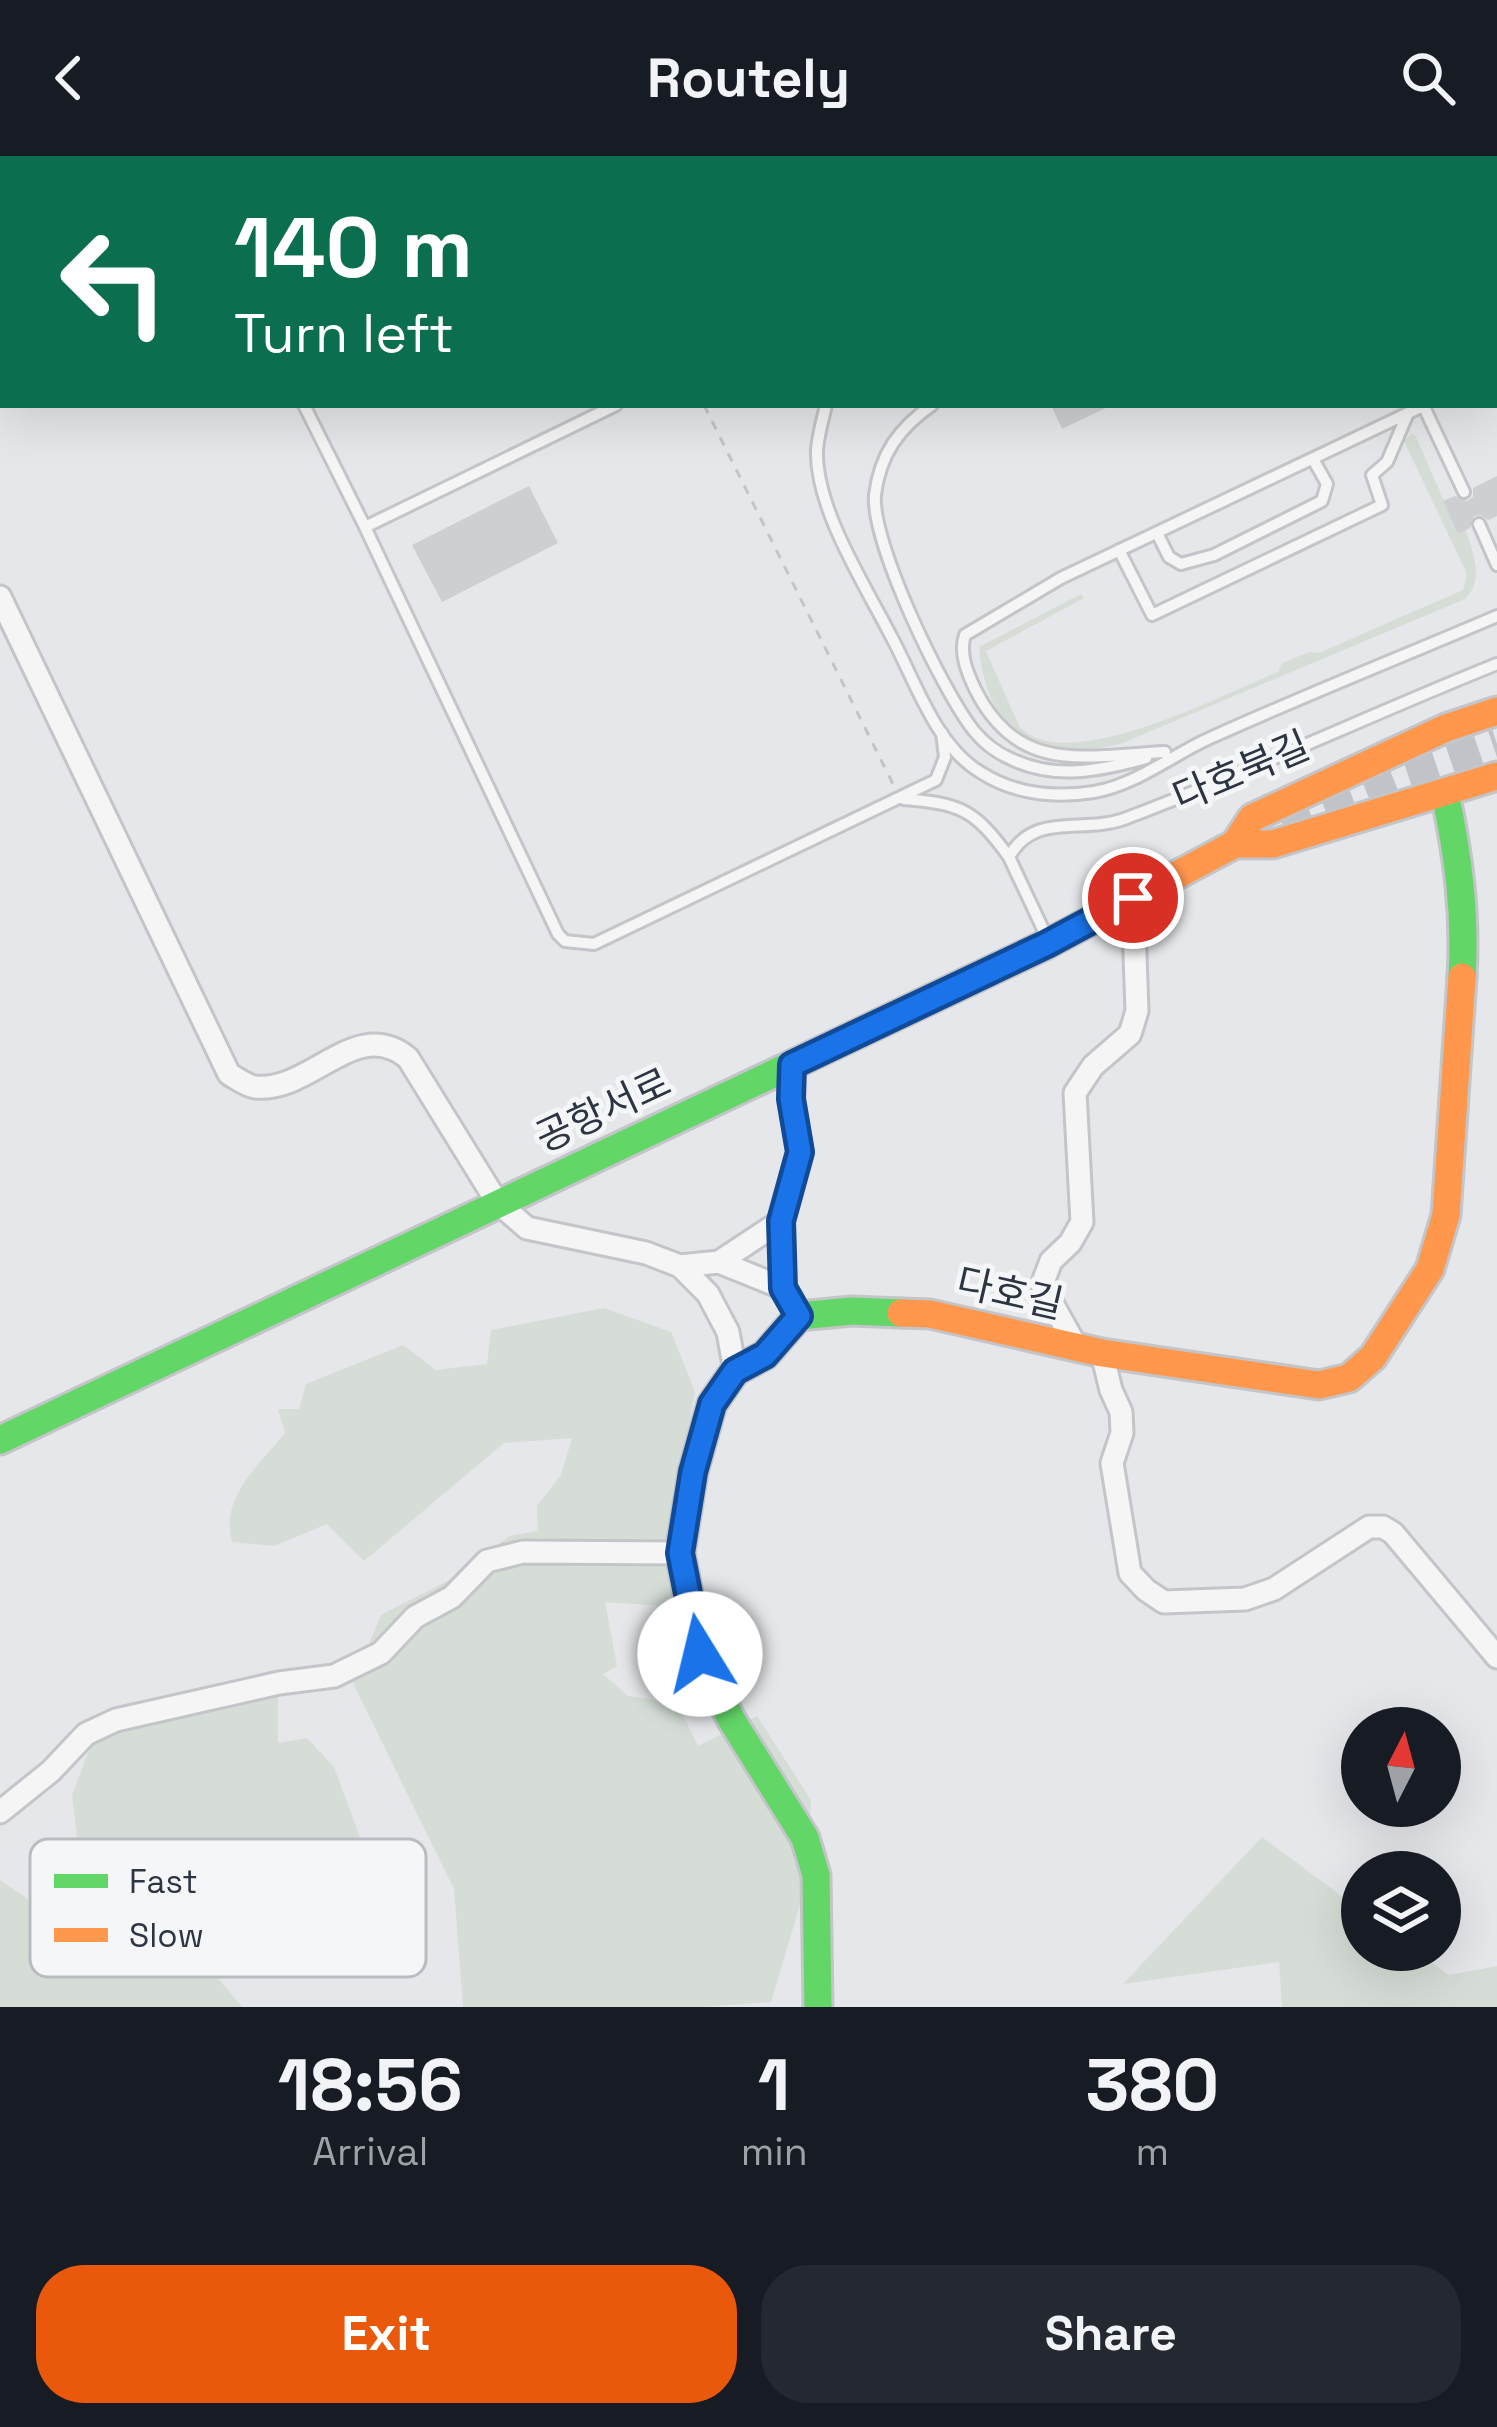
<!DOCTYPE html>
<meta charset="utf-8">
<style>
:root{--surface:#171b24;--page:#242831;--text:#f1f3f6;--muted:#9ea1a6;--accent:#ea580c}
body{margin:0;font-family:"Space Grotesk","Noto Sans KR",sans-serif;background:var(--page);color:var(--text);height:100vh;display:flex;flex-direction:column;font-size:45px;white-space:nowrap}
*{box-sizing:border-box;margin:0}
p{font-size:39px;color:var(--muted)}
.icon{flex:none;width:66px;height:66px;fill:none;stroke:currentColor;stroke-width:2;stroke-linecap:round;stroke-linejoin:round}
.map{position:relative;height:1851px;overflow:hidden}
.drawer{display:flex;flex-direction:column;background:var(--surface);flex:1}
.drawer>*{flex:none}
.banner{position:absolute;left:0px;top:0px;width:1497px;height:252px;box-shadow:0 12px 48px #0002;background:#0b6e4f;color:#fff;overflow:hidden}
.needle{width:78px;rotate:6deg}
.fabs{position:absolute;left:1341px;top:1551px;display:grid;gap:24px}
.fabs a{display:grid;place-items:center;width:120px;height:120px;border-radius:50%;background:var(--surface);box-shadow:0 12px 48px #0002;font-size:60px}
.pin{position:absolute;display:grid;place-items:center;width:102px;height:102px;color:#fff;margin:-51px;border:6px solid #fff;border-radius:50%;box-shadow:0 3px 12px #0007}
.me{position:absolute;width:132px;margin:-66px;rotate:351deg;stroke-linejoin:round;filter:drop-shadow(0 0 9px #0008)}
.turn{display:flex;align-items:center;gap:42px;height:252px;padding:0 36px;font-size:54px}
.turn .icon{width:156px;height:156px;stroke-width:2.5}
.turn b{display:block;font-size:84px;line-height:102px}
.eta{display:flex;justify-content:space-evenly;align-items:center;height:204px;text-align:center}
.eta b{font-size:72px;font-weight:700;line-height:84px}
.cta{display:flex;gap:24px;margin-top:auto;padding:24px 36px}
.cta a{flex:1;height:138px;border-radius:48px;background:var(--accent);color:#fff;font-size:48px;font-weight:700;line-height:138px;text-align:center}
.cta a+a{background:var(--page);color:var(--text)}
header{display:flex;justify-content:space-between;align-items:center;height:156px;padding:0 36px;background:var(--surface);font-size:54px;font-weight:700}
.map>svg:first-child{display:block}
.green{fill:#d6ddd6}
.building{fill:#cecfd2}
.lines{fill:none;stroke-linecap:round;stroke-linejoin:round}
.secondary-tunnel{stroke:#c0c3c8;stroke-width:30;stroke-dasharray:30 15;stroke-linecap:butt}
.lane-casing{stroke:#c3c5c8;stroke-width:16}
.street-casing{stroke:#c3c5c8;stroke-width:27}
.fast-casing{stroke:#c3c5c8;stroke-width:33}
.slow-casing{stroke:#c3c5c8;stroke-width:33}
.path{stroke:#c3c5c8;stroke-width:3;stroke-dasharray:9 9;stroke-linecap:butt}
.lane{stroke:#f5f5f6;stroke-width:10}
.street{stroke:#f5f5f6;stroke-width:21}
.fast{stroke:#63d668;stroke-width:27}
.slow{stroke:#ff974d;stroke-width:27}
.route-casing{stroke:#114b97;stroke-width:30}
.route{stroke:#1a73e8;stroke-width:21}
.labels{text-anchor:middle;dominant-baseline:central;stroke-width:10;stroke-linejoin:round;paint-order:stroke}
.street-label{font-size:39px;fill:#2d3542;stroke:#f4f6f8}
.key{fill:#f4f6f8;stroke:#b8bcc1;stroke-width:3}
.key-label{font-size:33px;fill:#2d3542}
</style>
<header><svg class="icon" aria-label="back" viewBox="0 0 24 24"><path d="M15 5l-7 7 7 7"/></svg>Routely<svg class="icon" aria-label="search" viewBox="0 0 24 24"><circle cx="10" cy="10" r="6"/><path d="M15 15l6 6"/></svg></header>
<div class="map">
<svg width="1497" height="1851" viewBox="0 0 1497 1851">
<rect width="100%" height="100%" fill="#e5e7ea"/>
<path class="green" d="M1411 278 1415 279 1458 377 1466 374C1473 398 1485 422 1465 443L1120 588C1038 608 987 578 979 491L1081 438 1084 442 986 495 1019 570C1065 622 1223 538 1278 516L1282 507 1309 496 1319 497 1463 434 1467 418 1404 285Z
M604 1152 671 1176 695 1236 671 1370 701 1416 678 1451 605 1446 617 1510 603 1518 628 1540 677 1547 698 1590 757 1560 811 1644 804 1735 771 1846 702 1851H463L454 1733 353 1527 381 1459 457 1420 509 1380 538 1375 537 1350 561 1319 572 1282 504 1287 364 1405 327 1368 274 1390 232 1386C220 1341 258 1310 285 1277L278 1253H299L306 1228 403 1189 436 1214 487 1208 491 1174Z
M278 1539V1587L307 1582 334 1611 364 1692V1770L332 1810 299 1820 209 1736 177 1773 242 1851H0V1724L44 1754 80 1705 72 1639 97 1573Z
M1262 1681 1362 1755V1794H1414L1449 1819 1497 1810V1851H1282L1279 1806 1123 1828Z"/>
<path class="building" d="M1051 249H1112L1062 273Z
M1497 320V360L1488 364 1481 359 1474 360 1470 372 1458 378 1443 345 1455 340 1467 345 1473 341V332Z
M529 330 558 387 442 446 412 389Z"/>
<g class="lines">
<path class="secondary-tunnel" d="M1241 686 1405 619 1497 588"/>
<defs>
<path id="lane" d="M610 0 611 3
M388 3 389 0
M437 3 444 0
M789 3 795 0
M1188 3 1196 0
M1300 3 1302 0
M1354 3 1360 0
M0 210 3 208
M304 249 365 371
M616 249 365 371 558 778 565 785 594 788 936 624 945 601 942 577
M826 249C823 263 818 279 817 294 815 352 865 429 891 480 915 524 935 589 980 616 1014 638 1055 642 1094 636 1136 629 1172 599 1210 582 1305 539 1401 501 1497 460
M932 249C899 272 880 298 875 339 871 387 943 536 974 575 984 587 997 597 1011 603 1055 624 1100 615 1146 602
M1423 249 1464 336
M1479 368 1497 409
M1157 377 1169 401 1181 408 1214 399 1322 345 1327 328 1313 303
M1119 394 1152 459 1382 349 1372 319 1387 306 1408 257
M1165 596C1084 600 1018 619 975 533 967 516 959 497 965 479L1061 422 1425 249
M904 643C961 648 974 653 1009 701
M1049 786 1009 701C1034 655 1082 678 1124 663 1250 616 1372 558 1497 508"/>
<path id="street" d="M0 441 229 918C236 922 247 930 255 931 311 937 356 859 408 902L497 1046 527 1072 646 1097 680 1110 708 1138 728 1176 735 1215
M792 909 791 943 800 996 781 1065 783 1132 799 1160
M719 1106 783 1132
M680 1110 719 1106 781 1065
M1077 1192 1042 1129 1051 1105 1070 1087 1082 1066 1075 937 1093 910 1130 878 1137 855 1133 742
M1102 1197 1111 1234 1121 1256 1122 1277 1112 1307 1130 1417 1146 1434 1164 1446 1245 1443 1274 1433 1369 1371H1383L1393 1377 1497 1501
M0 1656 51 1615 86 1578 116 1564 279 1527 334 1520 381 1497 415 1461 452 1441 487 1405 523 1396 680 1397"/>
<path id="fast" d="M1445 637C1458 699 1466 757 1462 821
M0 1284 969 825
M818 1851 816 1719 805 1682 731 1563 700 1498 680 1397 693 1316 712 1248 735 1215 765 1199 799 1160 852 1155 901 1157"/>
<path id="slow" d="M1235 688 1252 662 1446 572 1497 555
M969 825 1047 788 1235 688H1273L1497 620
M901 1157 930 1158 1102 1197 1319 1229 1349 1222 1373 1201 1430 1113 1446 1059 1462 821"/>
</defs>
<use href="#lane" class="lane-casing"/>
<use href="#street" class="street-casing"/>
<use href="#fast" class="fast-casing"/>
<use href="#slow" class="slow-casing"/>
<path class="path" d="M1113 3 1120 0
M704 249 894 630"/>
<use href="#lane" class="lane"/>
<use href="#street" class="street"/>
<use href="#fast" class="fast"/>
<use href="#slow" class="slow"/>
</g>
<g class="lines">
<defs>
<path id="route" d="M700 1498 680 1397 693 1316 712 1248 735 1215 765 1199 799 1160 783 1132 781 1065 800 996 791 943 792 909 1047 788 1133 742"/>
</defs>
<use href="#route" class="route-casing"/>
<use href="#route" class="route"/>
</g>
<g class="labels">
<g class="street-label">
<text transform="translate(1241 615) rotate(-23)">다호북길</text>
<text transform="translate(603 954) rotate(-25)">공항서로</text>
<text transform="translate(1010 1137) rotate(13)">다호길</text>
</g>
</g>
<rect x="30" y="1683" width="396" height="138" rx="18" class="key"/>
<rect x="54" y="1718" width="54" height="14" fill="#63d668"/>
<rect x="54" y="1772" width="54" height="14" fill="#ff974d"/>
<g class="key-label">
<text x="129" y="1737">Fast</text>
<text x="129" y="1791">Slow</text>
</g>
</svg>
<div class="fabs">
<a><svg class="needle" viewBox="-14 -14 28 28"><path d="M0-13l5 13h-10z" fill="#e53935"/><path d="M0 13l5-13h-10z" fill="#9ea1a6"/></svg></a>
<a><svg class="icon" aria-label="layers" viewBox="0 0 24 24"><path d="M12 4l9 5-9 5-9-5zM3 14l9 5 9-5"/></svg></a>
</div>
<div class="pin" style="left:1133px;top:742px;background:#d93025"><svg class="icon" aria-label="arrive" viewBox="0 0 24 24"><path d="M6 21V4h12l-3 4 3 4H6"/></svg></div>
<svg class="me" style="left:700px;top:1498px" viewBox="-20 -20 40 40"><circle r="19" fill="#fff"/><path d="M0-13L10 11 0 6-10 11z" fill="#1a73e8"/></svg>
<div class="banner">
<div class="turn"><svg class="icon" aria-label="left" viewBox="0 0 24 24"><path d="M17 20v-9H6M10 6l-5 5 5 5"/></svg><div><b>140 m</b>Turn left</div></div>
</div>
</div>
<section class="drawer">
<div class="eta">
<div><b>18:56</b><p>Arrival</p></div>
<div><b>1</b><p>min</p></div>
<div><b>380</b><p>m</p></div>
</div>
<div class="cta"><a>Exit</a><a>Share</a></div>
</section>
